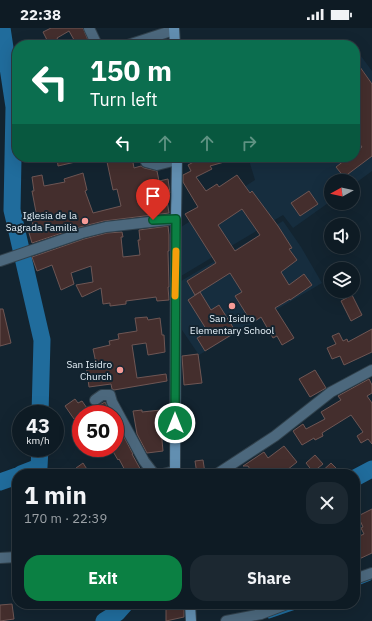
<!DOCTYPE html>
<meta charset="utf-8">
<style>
:root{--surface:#0e1b24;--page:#1c2831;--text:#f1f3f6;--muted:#9ba1a6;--line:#2e3941;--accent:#0b8043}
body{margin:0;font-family:"IBM Plex Sans",sans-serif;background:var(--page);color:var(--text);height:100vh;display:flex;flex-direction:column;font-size:15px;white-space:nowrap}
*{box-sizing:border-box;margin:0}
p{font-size:13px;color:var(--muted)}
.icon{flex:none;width:22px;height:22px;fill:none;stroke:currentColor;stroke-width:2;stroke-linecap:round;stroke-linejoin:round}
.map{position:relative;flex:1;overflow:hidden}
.sheet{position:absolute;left:12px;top:441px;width:348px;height:140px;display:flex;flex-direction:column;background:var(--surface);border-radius:16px;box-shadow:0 4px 16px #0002,0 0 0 1px var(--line)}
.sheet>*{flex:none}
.banner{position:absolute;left:12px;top:12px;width:348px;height:122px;border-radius:16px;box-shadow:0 4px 16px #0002,0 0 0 1px var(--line);background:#0b6e4f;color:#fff;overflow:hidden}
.needle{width:26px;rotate:262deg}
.controls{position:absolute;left:324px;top:146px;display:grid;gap:8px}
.controls a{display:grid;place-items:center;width:36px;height:36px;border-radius:50%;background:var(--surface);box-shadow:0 4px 16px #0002,0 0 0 1px var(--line);font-size:20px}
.speed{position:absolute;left:12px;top:377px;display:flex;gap:8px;font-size:20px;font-weight:700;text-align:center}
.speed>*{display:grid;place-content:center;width:52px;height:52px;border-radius:50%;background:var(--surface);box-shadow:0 4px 16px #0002,0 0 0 1px var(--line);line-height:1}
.speed small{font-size:10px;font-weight:400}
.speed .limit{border:6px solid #d22;background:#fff;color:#111}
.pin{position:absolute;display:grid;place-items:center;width:34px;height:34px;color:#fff;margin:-41px -17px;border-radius:50% 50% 50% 0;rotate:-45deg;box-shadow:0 0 4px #0007}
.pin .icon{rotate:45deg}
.me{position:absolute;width:44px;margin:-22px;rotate:0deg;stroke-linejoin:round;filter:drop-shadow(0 0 3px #0008)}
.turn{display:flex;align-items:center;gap:14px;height:84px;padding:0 12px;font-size:18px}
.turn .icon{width:52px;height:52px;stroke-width:2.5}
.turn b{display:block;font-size:28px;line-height:34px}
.lanes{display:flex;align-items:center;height:38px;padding:0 12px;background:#0003;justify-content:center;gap:20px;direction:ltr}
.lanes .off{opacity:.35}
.round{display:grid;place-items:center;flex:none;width:42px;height:42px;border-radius:16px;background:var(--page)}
.headline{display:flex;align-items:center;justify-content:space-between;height:68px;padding:0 12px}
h1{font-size:24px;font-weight:800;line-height:30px}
.action{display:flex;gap:8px;margin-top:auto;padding:8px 12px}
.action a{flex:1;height:46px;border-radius:16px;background:var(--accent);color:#fff;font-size:16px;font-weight:800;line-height:46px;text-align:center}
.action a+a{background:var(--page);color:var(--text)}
.status{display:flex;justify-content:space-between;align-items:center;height:28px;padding:0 20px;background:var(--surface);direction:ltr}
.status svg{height:11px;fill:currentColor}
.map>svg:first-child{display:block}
.built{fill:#162d3e}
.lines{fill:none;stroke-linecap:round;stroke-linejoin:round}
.stream{stroke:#206c9c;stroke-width:3}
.river{stroke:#206c9c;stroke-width:17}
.building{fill:#442e2d;stroke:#6e5654;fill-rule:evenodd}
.minor-casing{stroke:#31414c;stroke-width:12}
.tertiary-casing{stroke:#31414c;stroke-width:12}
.secondary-casing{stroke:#31414c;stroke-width:12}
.minor{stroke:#4c687d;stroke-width:10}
.tertiary{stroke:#4c687d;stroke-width:10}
.secondary{stroke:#628fb1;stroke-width:10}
.route-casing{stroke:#07532c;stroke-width:10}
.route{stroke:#0b8043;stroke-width:7}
.slow{stroke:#f59e0b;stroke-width:7}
.poi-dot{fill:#f59b97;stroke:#132430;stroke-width:1.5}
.labels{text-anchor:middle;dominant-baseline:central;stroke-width:4;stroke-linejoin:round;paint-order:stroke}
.poi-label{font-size:10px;fill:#e7f2fa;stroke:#132430;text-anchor:end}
</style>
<div class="status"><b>22:38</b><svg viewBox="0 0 49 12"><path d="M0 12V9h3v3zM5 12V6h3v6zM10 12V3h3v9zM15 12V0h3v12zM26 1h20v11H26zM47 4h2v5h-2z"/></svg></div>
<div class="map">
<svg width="372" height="593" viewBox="0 0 372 593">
<rect width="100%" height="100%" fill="#132430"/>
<path class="built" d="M355 20 372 43V143L353 157V153H331V173L293 200 283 187 181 248 178 201 255 152 248 129H355Z
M283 193 301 219 322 255 199 327 182 302 181 253Z"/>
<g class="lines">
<path class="stream" d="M355 557 370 551
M269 589 307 576"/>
<path class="river" d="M2 0 14 79 12 182 42 312 40 386
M21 446 39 439 40 420
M355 450 372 441
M0 454 17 448
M104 593 117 585 125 576"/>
</g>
<path class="building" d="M51 0H83L90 17H77L69 3 57 10 58 12 49 16 43 4Z
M355 32 372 56V128L344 149 336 139 349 129H355V124L362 119 355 110Z
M57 129H84V132L58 138Z
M106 129H132L134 140 141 138 144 140 157 143 159 153 168 151 170 165 166 166 169 185 104 193 80 199 32 215 27 198 33 197 30 185 36 184 32 163H34L32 149 42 147 44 158 65 154 64 151 83 145 87 162 85 163 93 185 121 178 117 161 113 162Z
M203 129H235V131L210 138 212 141 196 149 206 163 217 156 219 159 237 147 250 165 252 163 278 198 292 220 289 221 297 232 281 244 289 257 304 246 312 257 290 272V271L275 280 294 310 282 317 277 308 273 310 261 289 252 295 235 268 242 264 230 245 195 267 187 253 216 235 185 186 198 179 183 154V147L191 143 188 137ZM242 181 260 207 235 223 218 197Z
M309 163 318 176 300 188 291 175Z
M168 198 169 207V223H168L169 259H168L169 272 157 273 156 269 126 273V276L110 278V275L103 276 101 260 82 269 76 257 93 254 91 238 71 245 74 256 61 262 52 237 37 243 32 229 84 211 107 205 122 204 123 209H121L123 229 140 227 138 212H140L139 202Z
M200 264 211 282 219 277 236 304 205 323 197 310 208 304 188 272Z
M352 267 362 287 351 293 341 273Z
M0 281H3L11 315 0 318Z
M147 289 148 292 160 290 162 307H164L165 324 148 327 146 315 132 317 137 350 166 346 167 353 114 362 112 361 111 356 89 359 86 336 96 335 93 321 110 317 109 313 119 311 118 306 137 303 135 290Z
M372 301V324L344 337 340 328 332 331 327 320 336 316 332 308 339 305 343 313 347 311 348 314Z
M198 326 202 355 184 357 182 328Z
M315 342 326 360 310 369 299 351Z
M369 351 372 357V365L367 368 372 375V416L368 411 361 415 357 408 363 404 351 387 322 405 323 408 315 412 314 410 302 417 293 403 303 396 306 401 325 391 321 384 341 372 338 368Z
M75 371 78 375 82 373 89 383 105 374 111 386H80L74 391 65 378Z
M142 382V384L161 382 163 401H161L163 423 147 425 137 406 133 383Z
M124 409 133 426H132L143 446H127L119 431 118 432 111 420H115V415Z
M284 418 297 434 282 446H253L248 438H243L264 424 268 430Z
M315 427 323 436 313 444 306 435Z
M203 432 205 445 197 446 195 433Z
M83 435 90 446H80L76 440Z
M331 435 338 442 334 446H319Z
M372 481V525L357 532 355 528V510L364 506 361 500 363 499 358 488Z
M12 576 14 591 0 593V577Z
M166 576H184V589L166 593Z"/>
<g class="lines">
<defs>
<path id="minor" d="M89 0 97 17
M128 17 174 2
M144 129 146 134 157 137 177 132
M0 233 82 205 106 199 176 191
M95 372 102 367H110L112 374 144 433 154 446
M163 446 175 443
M217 446 275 408 331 364 372 342
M0 530 17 529"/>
<path id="tertiary" d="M355 551 372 545
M226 593 261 586 287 576"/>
<path id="secondary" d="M174 0 175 17
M175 446 176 191 177 129
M190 576 191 593"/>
</defs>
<use href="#minor" class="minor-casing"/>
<use href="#tertiary" class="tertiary-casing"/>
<use href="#secondary" class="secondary-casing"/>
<use href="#minor" class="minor"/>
<use href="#tertiary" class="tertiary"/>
<use href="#secondary" class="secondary"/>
</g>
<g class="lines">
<defs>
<path id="route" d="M153 192 176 191 175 395"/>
</defs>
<use href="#route" class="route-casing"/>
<use href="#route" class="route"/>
<path class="slow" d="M175 268 176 223"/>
</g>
<g class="poi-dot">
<circle cx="85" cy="193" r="4"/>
<circle cx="232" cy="278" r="4"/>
<circle cx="120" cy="342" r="4"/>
</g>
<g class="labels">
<g class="poi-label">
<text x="77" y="187">Iglesia de la<tspan x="77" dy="12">Sagrada Familia</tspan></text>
<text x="232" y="290" text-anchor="middle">San Isidro<tspan x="232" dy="12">Elementary School</tspan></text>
<text x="112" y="336">San Isidro<tspan x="112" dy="12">Church</tspan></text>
</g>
</g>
</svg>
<div class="controls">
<a><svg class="needle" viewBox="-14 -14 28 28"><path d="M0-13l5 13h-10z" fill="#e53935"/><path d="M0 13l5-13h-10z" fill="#9ba1a6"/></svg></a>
<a><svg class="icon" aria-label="sound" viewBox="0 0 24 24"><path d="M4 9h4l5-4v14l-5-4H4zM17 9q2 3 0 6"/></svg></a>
<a><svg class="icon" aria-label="layers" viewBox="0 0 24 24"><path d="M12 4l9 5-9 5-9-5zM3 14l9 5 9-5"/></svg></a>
</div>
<div class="speed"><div>43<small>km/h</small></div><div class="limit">50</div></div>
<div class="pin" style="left:153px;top:192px;background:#d93025"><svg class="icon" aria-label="arrive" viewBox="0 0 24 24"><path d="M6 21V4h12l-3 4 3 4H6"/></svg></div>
<svg class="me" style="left:175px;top:395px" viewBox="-20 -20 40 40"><circle r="17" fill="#0b8043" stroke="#fff" stroke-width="3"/><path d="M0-11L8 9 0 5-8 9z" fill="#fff"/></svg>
<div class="banner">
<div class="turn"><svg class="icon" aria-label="left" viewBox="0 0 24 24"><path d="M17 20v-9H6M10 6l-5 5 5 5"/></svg><div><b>150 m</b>Turn left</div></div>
<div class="lanes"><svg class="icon" aria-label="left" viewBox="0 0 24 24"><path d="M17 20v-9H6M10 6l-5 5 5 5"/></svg><svg class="icon off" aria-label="ahead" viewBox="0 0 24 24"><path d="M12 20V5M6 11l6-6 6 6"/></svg><svg class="icon off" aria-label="ahead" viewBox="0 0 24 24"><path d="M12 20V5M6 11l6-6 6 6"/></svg><svg class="icon off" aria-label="right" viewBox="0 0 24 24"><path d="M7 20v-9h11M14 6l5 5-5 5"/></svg></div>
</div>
<section class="sheet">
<div class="headline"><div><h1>1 min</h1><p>170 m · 22:39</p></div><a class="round"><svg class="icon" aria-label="close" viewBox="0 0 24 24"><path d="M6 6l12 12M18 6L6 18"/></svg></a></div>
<div class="action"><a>Exit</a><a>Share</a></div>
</section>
</div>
